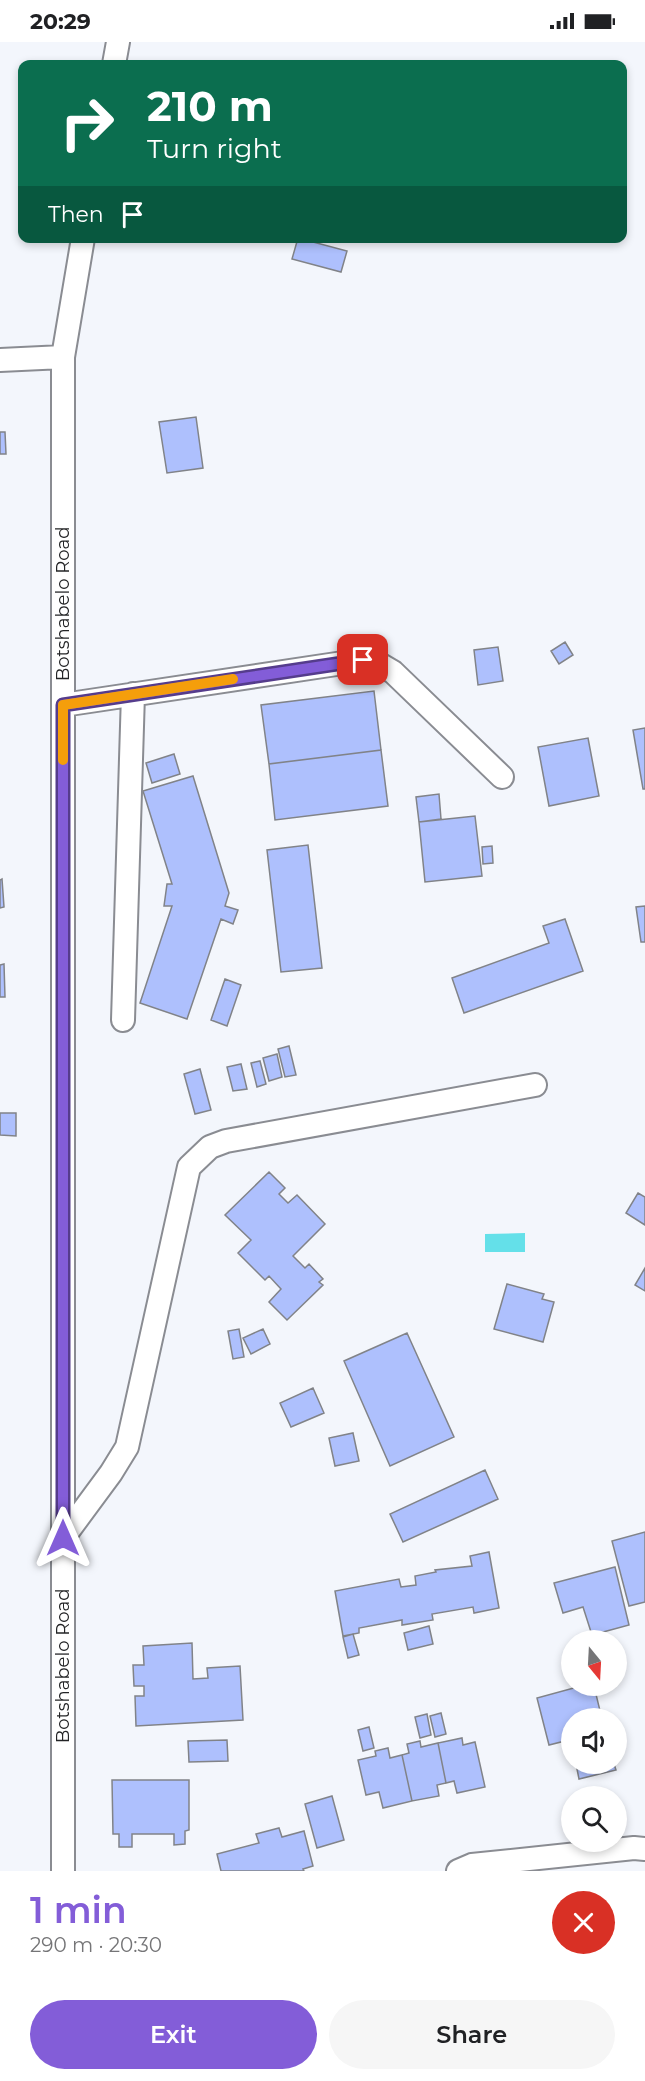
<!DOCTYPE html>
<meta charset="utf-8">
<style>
:root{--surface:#fff;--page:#f6f6f6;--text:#202124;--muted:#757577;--accent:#835dd8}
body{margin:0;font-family:Montserrat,sans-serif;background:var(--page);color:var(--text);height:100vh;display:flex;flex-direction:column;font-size:22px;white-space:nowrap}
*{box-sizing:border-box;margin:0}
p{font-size:20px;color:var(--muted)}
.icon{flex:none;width:33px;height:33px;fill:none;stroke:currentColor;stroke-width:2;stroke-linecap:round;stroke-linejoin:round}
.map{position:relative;height:1829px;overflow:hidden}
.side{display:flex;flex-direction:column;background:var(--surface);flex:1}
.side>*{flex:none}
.guide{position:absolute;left:18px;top:18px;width:609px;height:183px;border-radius:12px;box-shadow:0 3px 9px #0003;background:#0b6e4f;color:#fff;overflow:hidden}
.needle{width:39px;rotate:162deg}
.controls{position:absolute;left:561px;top:1588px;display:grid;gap:12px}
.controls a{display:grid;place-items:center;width:66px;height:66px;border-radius:50%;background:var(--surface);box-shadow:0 3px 9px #0003;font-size:30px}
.pin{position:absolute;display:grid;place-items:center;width:51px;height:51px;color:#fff;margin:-26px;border-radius:12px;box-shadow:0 3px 9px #0006}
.me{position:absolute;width:66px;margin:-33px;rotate:0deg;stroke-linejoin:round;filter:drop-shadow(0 0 4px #0008)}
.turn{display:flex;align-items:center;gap:21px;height:126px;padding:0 30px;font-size:27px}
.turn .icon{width:78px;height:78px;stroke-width:2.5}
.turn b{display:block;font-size:42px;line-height:51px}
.then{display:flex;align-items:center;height:57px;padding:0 30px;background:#0003;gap:12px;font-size:22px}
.round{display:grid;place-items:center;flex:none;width:63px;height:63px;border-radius:32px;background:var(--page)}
.head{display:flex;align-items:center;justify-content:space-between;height:102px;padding:0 30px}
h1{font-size:36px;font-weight:600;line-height:45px;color:var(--accent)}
.primary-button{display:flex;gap:12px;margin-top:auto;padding:12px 30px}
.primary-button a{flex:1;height:69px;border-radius:36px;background:var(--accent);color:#fff;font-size:24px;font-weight:600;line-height:69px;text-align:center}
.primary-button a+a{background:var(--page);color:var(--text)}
.status{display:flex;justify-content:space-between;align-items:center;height:42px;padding:0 30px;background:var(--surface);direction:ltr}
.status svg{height:16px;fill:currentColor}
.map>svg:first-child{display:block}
.water{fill:#64e0e9}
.building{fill:#aec0fd;stroke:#818388;stroke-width:1.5}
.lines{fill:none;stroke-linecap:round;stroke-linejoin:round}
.street-casing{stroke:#8a8c92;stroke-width:26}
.street{stroke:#fff;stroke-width:22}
.route-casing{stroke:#553c8c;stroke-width:15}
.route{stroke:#835dd8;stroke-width:10}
.slow{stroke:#f59e0b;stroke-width:10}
.labels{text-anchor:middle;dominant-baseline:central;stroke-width:6;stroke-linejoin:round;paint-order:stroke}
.street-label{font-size:18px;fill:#232426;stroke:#fff}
</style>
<div class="status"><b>20:29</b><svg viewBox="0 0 49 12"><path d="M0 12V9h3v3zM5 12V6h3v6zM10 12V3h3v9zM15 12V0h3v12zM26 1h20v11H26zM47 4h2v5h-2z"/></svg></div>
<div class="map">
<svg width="645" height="1829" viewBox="0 0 645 1829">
<rect width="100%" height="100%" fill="#f3f6fc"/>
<path class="water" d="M525 1191V1210H485V1192Z"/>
<path class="building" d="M298 196 347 209 341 230 292 217Z
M196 375 203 426 167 431 159 380Z
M0 390H5L6 412H0Z
M565 600 573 613 559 622 551 609Z
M498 605 503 639 478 643 474 608Z
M374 649 381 708 269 722 261 663Z
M645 686V747H643L633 688Z
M588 696 599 754 549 764 538 705Z
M381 708 388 764 275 778 269 722Z
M174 712 180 732 152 741 146 721Z
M193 734 229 851 225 864 238 868 233 882 221 877 187 977 140 961 172 864H164L167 842H172L143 749Z
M439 752 441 777 419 780 416 755Z
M475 774 482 834 425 840 419 780Z
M308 803 322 926 281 930 267 808Z
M492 804 493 821 483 822 482 805Z
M2 837 4 865 0 866V838Z
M645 864V900H641L636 865Z
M565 877 583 929 464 971 452 936 549 901 543 884Z
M4 922 5 955H0V923Z
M225 937 241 943 227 984 211 978Z
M289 1004 296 1033 285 1035 278 1007Z
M277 1012 282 1035 269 1039 263 1016Z
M260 1019 266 1042 257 1045 251 1021Z
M241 1022 247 1047 233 1049 227 1025Z
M200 1027 211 1068 195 1072 184 1032Z
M0 1071H16V1094L0 1093Z
M269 1130 285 1146 279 1152 288 1161 297 1153 325 1182 293 1214 305 1226 309 1222 323 1237 319 1240 323 1243 287 1278 269 1260 281 1247 269 1234 265 1238 238 1211 251 1198 225 1173Z
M638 1151 645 1155V1183L626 1171Z
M645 1226V1249L635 1243Z
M507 1242 544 1252 542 1257 554 1260 543 1300 494 1287Z
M239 1287 244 1315 233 1317 228 1289Z
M263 1287 270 1302 251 1312 243 1296Z
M407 1291 454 1395 390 1424 344 1319Z
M313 1346 324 1371 291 1385 280 1361Z
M353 1391 359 1419 335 1424 329 1396Z
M485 1428 498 1457 403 1500 390 1472Z
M645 1490V1560L629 1564 612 1499Z
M489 1510 499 1566 474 1571 473 1565 432 1572 433 1578 402 1583V1578L359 1586V1591L343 1594 335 1549 399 1537 401 1545 416 1543 415 1534 436 1530 435 1528 472 1524 470 1514Z
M615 1525 629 1583 592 1593 583 1565 563 1571 554 1541Z
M429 1584 433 1602 408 1608 404 1591Z
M353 1592 359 1613 348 1616 343 1595Z
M192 1601 193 1637 208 1636 207 1626 240 1624 243 1678 136 1684 135 1654H144V1644H134L133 1623H144L143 1604Z
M581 1644H594L602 1677H572V1706L569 1698 549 1703 537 1656Z
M441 1671 446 1692 435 1695 430 1674Z
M427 1672 431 1693 420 1696 415 1675Z
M369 1685 374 1706 363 1709 358 1688Z
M462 1696 463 1703 475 1700 485 1745 457 1751 454 1739 446 1741 438 1701Z
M227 1698 228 1719 189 1720 188 1699Z
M420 1699 421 1705 438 1701 446 1741 437 1743 439 1754 412 1759 402 1713 409 1711 407 1702Z
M388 1706 390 1716 402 1713 412 1759 383 1766 379 1750 366 1753 358 1718 376 1714 375 1709Z
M576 1722H614L616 1728 579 1737Z
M112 1738H189V1788L185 1789V1802L174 1803V1792H132V1805H119V1792H113Z
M332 1754 344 1798 317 1806 305 1762Z
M279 1786 282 1795 304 1789 313 1824 303 1827 304 1829H221L217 1812 259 1801 256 1792Z"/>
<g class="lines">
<defs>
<path id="street" d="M114 22 118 0
M0 318 63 315
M63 663 363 618 376 620 393 630 502 735
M123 978 133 652
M63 1496 111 1431 127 1405 189 1125 210 1105 226 1099 535 1043
M63 1829V315L83 196
M458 1829 472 1823 634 1806 645 1807"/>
</defs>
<use href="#street" class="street-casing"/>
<use href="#street" class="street"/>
</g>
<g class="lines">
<defs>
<path id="route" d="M63 1496V663L363 618"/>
</defs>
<use href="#route" class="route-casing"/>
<use href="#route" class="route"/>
<path class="slow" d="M63 718V663L233 637"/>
</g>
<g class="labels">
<g class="street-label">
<text transform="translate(63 562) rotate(-90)">Botshabelo Road</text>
<text transform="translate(63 1624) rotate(-90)">Botshabelo Road</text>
</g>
</g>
</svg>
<div class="controls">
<a><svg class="needle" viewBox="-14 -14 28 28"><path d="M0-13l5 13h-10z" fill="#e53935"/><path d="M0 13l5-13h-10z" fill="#757577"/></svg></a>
<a><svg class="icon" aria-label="sound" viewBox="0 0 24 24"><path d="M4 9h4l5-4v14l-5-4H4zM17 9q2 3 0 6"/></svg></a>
<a><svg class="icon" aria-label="search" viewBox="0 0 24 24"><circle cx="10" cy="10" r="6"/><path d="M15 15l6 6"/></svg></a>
</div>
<div class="pin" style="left:363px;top:618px;background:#d93025"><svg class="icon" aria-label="arrive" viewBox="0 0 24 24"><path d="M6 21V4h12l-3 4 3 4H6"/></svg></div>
<svg class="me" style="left:63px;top:1496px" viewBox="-20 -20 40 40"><path d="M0-17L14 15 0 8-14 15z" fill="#835dd8" stroke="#fff" stroke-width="4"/></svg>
<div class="guide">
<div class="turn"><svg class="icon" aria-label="right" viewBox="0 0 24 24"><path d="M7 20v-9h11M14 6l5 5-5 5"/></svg><div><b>210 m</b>Turn right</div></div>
<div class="then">Then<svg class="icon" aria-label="arrive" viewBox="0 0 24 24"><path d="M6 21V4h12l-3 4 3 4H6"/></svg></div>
</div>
</div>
<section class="side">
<div class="head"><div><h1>1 min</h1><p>290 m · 20:30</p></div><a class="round" style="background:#d93025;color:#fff"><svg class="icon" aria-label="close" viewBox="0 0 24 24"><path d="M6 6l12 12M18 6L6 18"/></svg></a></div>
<div class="primary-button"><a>Exit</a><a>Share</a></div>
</section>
